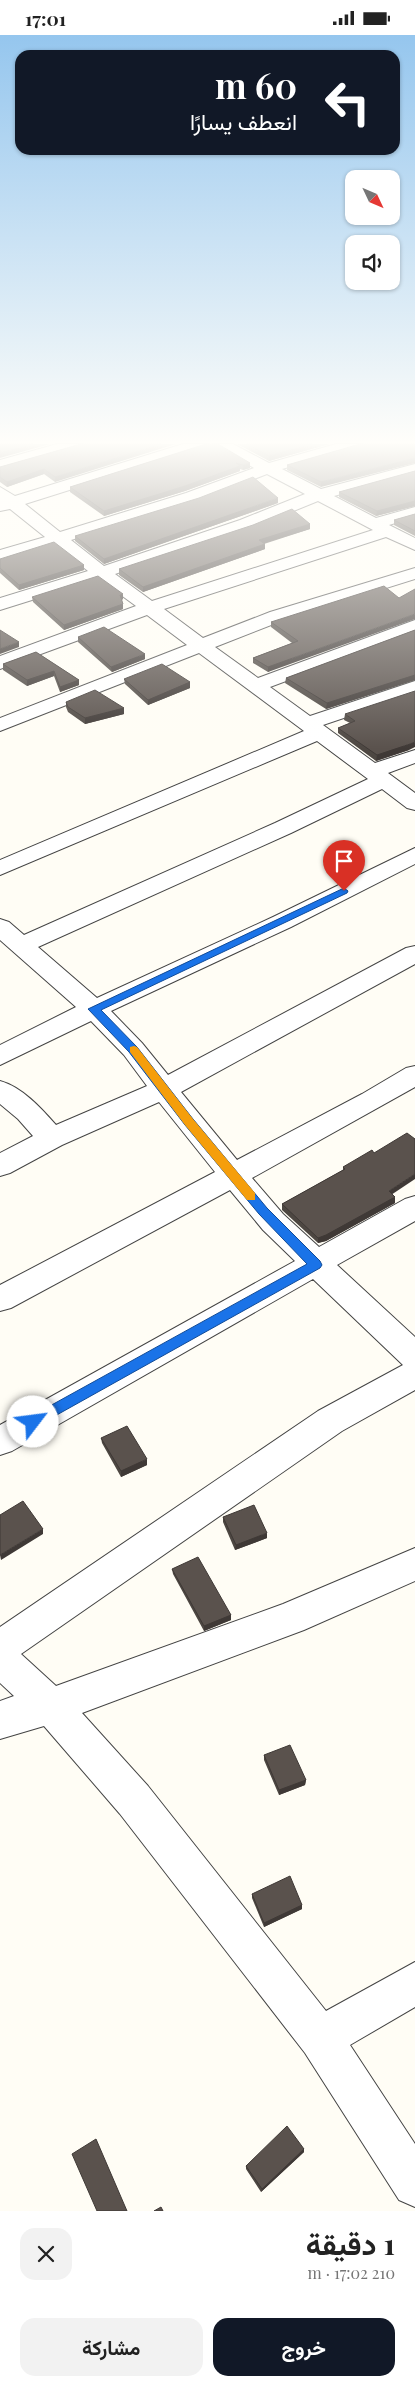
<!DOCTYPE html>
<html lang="ar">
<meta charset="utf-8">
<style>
:root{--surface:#fff;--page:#f2f2f2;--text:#222;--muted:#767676;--accent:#111827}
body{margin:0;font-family:"Playfair Display",Vazirmatn,serif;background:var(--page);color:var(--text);direction:rtl;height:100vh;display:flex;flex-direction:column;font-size:19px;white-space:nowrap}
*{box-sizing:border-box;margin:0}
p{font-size:16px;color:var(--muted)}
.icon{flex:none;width:28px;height:28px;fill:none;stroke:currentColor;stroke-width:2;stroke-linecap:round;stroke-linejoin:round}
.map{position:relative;height:2176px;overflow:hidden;direction:ltr}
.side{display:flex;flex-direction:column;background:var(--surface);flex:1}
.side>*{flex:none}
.top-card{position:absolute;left:15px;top:15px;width:385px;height:105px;border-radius:15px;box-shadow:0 1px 4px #0004;direction:rtl;background:#111827;color:#fff;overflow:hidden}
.needle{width:32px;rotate:134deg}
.tools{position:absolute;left:345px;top:135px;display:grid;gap:10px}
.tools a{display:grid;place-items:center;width:55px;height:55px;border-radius:10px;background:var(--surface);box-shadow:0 1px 4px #0004;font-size:25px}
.pin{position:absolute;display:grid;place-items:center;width:42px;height:42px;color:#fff;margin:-51px -21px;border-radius:50% 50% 50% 0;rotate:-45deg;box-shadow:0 0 5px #0007}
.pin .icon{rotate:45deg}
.me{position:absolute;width:55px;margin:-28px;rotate:60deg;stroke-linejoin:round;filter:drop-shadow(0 0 4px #0008)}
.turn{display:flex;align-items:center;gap:18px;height:105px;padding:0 20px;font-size:22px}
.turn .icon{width:65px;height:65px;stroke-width:2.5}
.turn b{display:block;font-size:35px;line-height:42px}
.round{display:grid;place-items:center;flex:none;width:52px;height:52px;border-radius:15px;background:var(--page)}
.summary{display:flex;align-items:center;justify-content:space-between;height:85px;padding:0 20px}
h1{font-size:30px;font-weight:700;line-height:38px}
.button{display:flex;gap:10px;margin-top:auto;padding:10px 20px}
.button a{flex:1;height:58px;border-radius:15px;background:var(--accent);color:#fff;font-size:20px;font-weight:700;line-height:58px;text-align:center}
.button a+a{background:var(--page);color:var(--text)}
.status{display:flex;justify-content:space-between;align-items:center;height:35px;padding:0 25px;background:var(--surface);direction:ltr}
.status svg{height:14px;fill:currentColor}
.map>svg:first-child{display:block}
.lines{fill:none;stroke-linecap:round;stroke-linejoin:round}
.minor-casing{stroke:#444;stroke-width:2}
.minor{fill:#fff;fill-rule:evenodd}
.wall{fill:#4d4742}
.shaded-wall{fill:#3f3936}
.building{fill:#5a524d;stroke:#3f3936}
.route{fill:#1a73e8;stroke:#114b97}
.slow{fill:#f59e0b}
</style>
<div class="status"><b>17:01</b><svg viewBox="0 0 49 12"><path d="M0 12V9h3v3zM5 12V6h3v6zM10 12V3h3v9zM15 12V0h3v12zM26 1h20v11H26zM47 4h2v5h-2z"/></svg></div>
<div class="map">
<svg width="415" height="2176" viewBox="0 0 415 2176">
<rect width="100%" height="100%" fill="#fffdf5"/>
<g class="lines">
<defs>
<path id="minor" d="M57 409H83L81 412 0 435V425Z
M183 409H208L206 412 25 469 60 497 186 458 254 433 213 409H233L269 428 336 409H362L360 412 282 434 321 454 415 429V439L334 461 376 483 415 472V482L389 490 415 503V515L386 502 164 574 203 603 270 577 415 533V544L284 585 215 612 258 643 415 585V598L270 652 310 681 415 646V659L323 690 375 728 415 715V728L388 738 415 758V775L407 773 382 754 291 798 38 912 97 963 273 882 415 813V829L291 892 111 976 142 1008 168 1040 406 913 415 911V929L181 1057 237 1125 362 1059 406 1033 415 1031V1052L252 1143 283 1179 319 1212 405 1164 415 1161V1186L337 1230 415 1302V1355L342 1396 21 1619 56 1651 283 1569 415 1513V1546L304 1595 82 1678 148 1751 326 1976 415 1927V1972L350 2010 415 2109V2172L399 2165 305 2018 120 1779 44 1691 0 1704V1666L14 1661 0 1648V1592L318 1376 403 1330 313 1244 12 1416 0 1420V1390L295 1226 263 1195 230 1155 11 1273 0 1276V1250L215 1137 159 1067 62 1110 10 1138 0 1141V1118L33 1101 18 1084 0 1069V1046C22 1052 41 1073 56 1090L147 1051 124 1020 91 986 0 1030V1010L76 972 0 905V884L9 887 24 900 275 788 368 744 317 706 0 840V825L304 696 199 618 0 696V683L187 610 147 580 0 634V621L136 571 99 544 0 575V563L88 536 55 510 0 526V515L45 502 10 474 0 476V452L15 461ZM267 439 305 459 240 485 104 531 71 505 198 466ZM318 466 373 495 152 566 115 539 252 493Z"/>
</defs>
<use href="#minor" class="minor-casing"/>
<use href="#minor" class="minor"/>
</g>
<path class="wall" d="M81 409 55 447 44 439 7 452 0 447V432Z
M206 409 250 433 243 435 240 434V436L185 456 104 481 70 457V452Z
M237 409H329L269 426Z
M360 409 321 452 287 435V430Z
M415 436V471L376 481 339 462V457Z
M278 468 104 529 75 506V501Z
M415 479V501L394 490V485Z
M310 489V494L264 509 265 514 143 557 119 540V534Z
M0 524 84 530V535L19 555 0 538Z
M32 562 123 564 122 565 123 574 64 595 33 567Z
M399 563 268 637 253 628V623L292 608 271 592V587Z
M415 595V645L326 674 285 648 286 643Z
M78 602 145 624 112 637 78 607Z
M36 617 79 645V650L60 657 54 641 27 651 3 635V629Z
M124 644 190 647V653L148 670 125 649Z
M66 667 124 673V679L85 689 68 677 66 672Z
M345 679 409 715 376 726 338 698V693L350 688 344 685Z
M343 1132 392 1159 395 1168 326 1206 318 1208 282 1175V1169L343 1135Z
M101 1403 147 1430 121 1442 102 1408Z
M223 1482 267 1503 235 1515 223 1487Z
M172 1534 231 1580V1585L204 1596 173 1539Z
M264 1720 306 1745 305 1750 279 1760 264 1725Z
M252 1859 302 1870V1874L264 1892 252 1863Z
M304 2114V2117L261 2157 246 2134V2131Z"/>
<path class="shaded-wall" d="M33 409H50L0 423V418Z
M161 409H176L55 447V442Z
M312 409H329L269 426V421Z
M415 423V428L321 452V447Z
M250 428V433L243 435V430Z
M240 431V436L185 456 104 481V476Z
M44 434V439L7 452V447Z
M278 463V468L104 529V524Z
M415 466V471L376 481 377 476Z
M310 489V494L258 510 259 505Z
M265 509V514L143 557V552Z
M84 530V535L19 555V550Z
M123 559V564L120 565V560Z
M123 569V574L64 595V590Z
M415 579V584L268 637V632Z
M19 607V612L0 619V614Z
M145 619V624L112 637 111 632Z
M54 636V641L27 651V645Z
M415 640V645L326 674 327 668Z
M79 645V650L60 657V652Z
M190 647V653L148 670V665Z
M124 673V679L85 689V683Z
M415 707V712L409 715 376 726 377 720Z
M415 1139V1144L388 1162 389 1156Z
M395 1162V1168L326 1206 318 1208V1203Z
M147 1424V1430L121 1442V1436Z
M43 1494V1499L1 1525 0 1520Z
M267 1498V1503L235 1515 236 1510Z
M231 1580V1585L204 1596V1591Z
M306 1745 305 1750 279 1760V1755Z
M302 1870V1874L264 1892V1888Z
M304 2114V2117L261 2157 262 2154Z"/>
<path class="building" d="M0 409H33L0 418Z
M81 409H161L55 442 44 434 7 447 0 442V432Z
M206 409H218L250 428 243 430 236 428 240 431 185 451 104 476 70 452Z
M247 409H312L269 421Z
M360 409H415V423L321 447 287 430Z
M415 436V466L377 476 339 457Z
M253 442 278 463 104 524 75 501 199 463Z
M292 474 310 489 259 505 265 509 143 552 119 534 253 490Z
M415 479V496L394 485Z
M54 507 84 530 19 550 0 533V524Z
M98 541 123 559 120 560 123 569 64 590 32 562Z
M384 551 399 563 415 554V579L268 632 253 623 298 606 271 587Z
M104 592 145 619 111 632 78 602Z
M0 595 19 607 0 614Z
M415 595V640L327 668 286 643Z
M36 617 79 645 60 652 54 636 27 645 3 629Z
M162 629 190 647 148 665 124 644Z
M95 655 124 673 85 683 68 672 66 667Z
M415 656V707L410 709 377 720 338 693 355 686 345 679Z
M407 1098 415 1104V1139L389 1156 395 1162 326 1200 318 1203 282 1169 345 1134 343 1132 372 1115 374 1118Z
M127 1391 147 1424 121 1436 101 1403Z
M23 1466 43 1494 0 1520V1480Z
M254 1470 267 1498 236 1510 223 1482Z
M198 1522 231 1580 204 1591 172 1534Z
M290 1710 306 1745 279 1755 264 1720Z
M290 1841 302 1870 264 1888 252 1859Z
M287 2091 304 2114 262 2154 246 2131Z
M96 2104 127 2176H97L72 2119Z
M161 2172 163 2176H154Z"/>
<linearGradient id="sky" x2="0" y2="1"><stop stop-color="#95c6ee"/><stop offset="0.57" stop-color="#fffefa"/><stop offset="1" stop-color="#fffefa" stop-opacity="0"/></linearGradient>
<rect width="415" height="714" fill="url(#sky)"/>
<path class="route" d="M344 853 348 856 347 858 101 975 137 1012 193 1084 267 1173 320 1226 322 1230 320 1233 37 1391H28L26 1387 28 1383 307 1229 259 1179 185 1090 129 1017 88 974Z"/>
<path class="slow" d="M134 1011 137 1012 193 1084 255 1158V1165H247L185 1090 130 1017V1012Z"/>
</svg>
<div class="tools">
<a><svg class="needle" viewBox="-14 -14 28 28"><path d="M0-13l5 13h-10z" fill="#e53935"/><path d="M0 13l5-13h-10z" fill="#767676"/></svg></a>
<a><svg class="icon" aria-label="sound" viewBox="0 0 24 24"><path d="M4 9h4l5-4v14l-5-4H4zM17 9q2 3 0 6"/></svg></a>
</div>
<div class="pin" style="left:344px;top:856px;background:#d93025"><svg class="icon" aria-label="arrive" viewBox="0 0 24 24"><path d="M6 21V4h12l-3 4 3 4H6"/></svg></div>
<svg class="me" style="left:33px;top:1387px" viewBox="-20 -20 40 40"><circle r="19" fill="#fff"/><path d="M0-13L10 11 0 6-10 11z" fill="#1a73e8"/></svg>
<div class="top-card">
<div class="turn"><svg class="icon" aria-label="left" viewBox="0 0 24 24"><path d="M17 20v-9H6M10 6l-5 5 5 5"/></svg><div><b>60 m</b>انعطف يسارًا</div></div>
</div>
</div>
<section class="side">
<div class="summary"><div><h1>1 دقيقة</h1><p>210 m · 17:02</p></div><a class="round"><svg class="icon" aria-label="close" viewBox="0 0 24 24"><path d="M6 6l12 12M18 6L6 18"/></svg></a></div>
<div class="button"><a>خروج</a><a>مشاركة</a></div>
</section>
